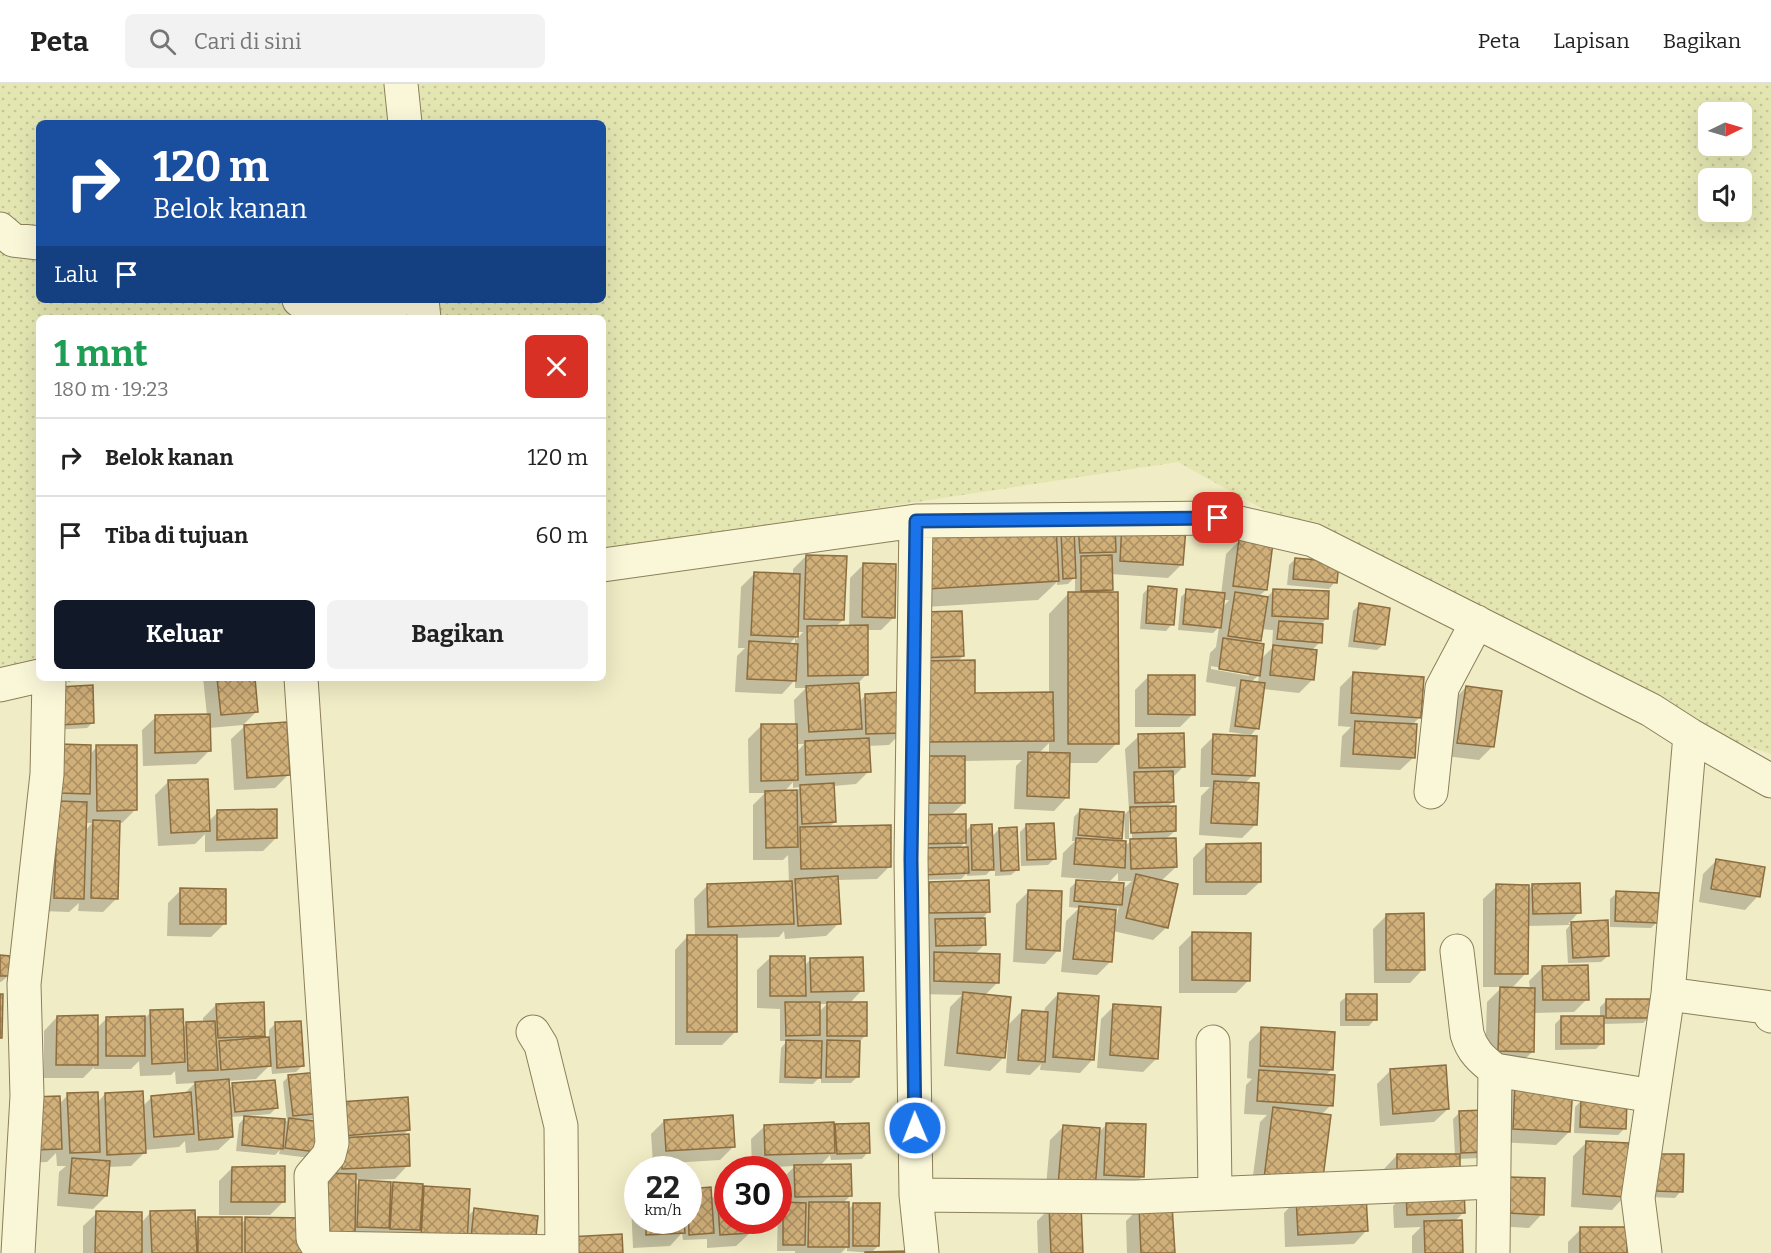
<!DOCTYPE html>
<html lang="id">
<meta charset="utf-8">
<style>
:root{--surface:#fff;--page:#f2f2f2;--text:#222;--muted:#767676;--line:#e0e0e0;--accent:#111827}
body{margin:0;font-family:Bitter,serif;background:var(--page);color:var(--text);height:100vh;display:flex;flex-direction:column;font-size:22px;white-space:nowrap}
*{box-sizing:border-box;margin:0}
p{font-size:20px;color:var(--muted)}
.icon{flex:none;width:33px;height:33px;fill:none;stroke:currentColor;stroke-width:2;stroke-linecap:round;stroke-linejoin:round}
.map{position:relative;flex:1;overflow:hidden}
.sheet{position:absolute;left:36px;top:231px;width:570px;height:366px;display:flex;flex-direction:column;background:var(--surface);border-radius:9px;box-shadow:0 6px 24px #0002}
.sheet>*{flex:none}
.hud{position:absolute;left:36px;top:36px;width:570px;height:183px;border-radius:9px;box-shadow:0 6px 24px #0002;background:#1a4fa0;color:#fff;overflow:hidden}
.needle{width:39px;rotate:85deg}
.tools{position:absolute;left:1698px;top:18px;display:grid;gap:12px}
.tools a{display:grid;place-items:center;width:54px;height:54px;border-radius:9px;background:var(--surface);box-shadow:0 6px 24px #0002;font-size:30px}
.speed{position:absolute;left:624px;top:1072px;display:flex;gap:12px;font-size:30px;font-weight:700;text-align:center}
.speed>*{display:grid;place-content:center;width:78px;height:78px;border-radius:50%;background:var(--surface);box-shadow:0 6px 24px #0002;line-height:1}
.speed small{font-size:15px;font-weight:400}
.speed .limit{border:9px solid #d22;background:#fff;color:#111}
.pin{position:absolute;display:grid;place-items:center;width:51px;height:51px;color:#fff;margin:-26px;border-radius:12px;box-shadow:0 3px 9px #0006}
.me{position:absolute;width:66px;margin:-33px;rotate:359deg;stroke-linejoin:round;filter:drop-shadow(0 0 4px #0008)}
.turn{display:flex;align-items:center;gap:21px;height:126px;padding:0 18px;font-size:27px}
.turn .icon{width:78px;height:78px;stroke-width:2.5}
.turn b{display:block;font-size:42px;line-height:51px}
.then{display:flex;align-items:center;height:57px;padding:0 18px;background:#0003;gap:12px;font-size:22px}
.round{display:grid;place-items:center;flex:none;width:63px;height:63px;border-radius:9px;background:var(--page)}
.headline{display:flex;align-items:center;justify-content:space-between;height:102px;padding:0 18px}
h1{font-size:36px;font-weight:700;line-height:45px;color:#1e9e55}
.primary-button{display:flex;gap:12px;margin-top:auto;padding:12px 18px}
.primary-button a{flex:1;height:69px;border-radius:9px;background:var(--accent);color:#fff;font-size:24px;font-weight:700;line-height:69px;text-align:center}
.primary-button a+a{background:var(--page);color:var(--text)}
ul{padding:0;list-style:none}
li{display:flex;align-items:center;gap:18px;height:78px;padding:0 18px;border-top:2px solid var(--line)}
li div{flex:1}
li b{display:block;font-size:22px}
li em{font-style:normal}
header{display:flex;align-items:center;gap:36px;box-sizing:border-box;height:84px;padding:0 30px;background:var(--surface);border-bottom:2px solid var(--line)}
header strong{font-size:28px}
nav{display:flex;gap:33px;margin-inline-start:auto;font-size:21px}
.search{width:420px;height:54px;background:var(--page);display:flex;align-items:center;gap:15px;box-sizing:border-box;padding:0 21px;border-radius:9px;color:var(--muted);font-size:22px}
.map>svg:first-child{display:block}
.farmland{fill:url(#farmland-dots);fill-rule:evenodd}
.shadow{fill:#0003;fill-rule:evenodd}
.building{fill:url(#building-cross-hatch);stroke:#8c6d3f;stroke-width:1.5}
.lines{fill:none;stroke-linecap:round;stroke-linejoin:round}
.minor-casing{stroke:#8c7f5a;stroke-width:35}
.minor{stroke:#faf7d9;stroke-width:33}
.route-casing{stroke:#114b97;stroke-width:15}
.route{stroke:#1a73e8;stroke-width:10}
</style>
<header>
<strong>Peta</strong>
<div class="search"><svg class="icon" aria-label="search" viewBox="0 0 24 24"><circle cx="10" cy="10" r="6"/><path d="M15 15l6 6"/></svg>Cari di sini</div>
<nav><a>Peta</a><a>Lapisan</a><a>Bagikan</a></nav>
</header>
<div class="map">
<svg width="1771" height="1169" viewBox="0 0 1771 1169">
<defs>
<pattern id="farmland-dots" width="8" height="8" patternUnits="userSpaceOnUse" patternTransform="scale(1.5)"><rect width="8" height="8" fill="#e4e6b2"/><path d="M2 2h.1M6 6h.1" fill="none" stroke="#c4c699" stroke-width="1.8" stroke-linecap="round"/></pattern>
<pattern id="building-cross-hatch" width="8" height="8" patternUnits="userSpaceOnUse" patternTransform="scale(1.5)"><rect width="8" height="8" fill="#d0af79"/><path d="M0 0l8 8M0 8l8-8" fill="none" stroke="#aa8f63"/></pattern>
</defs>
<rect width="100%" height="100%" fill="#f0ecc5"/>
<path class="farmland" d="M0 0H1771V670L1608 617 1178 378 603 466V234H39V594H88L0 617ZM1708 28H1742V62H1708ZM39 39H603V216H39ZM1708 94H1742V128H1708Z"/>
<path class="shadow" d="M1123 440 1182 480 1168 494 1111 490V505L1107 510 1117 659 1097 679H1068L1067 713 1054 727 1014 725 1016 682 1022 676 964 677V719L951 731 964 749 971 742 991 754 999 745 1018 785 1011 791 995 792V782L986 791 967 792V789L961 795 917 796 903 647 889 661 868 662 869 687 856 700 833 702 835 738 828 744 890 782 877 795 837 796 839 839 826 852 785 855 784 847 779 853 735 854V948L722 961H675V866L688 852H695L694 815 707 802 789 799 788 771 783 776H753V721L765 709H749L748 655 762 641H795L794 616 806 604H795V596L782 610 735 608 737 572 745 564H738L741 503 754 490 793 491V485L806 472 843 536 835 543H849L850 494 863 481 894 533 881 546H867V590L858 599 859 618 866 611 903 610 908 543 963 572 957 578 974 611 1049 610V530L1068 510H1075V493L1068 500 1057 501V498L1038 516 909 524 905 471 1061 447ZM796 548H803L796 556ZM795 554V561H788ZM1049 659V670L1039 669ZM796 660H804L796 669ZM793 698V704L800 703 796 708H784ZM965 758 966 764 959 765Z
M1239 457 1266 506 1258 513 1266 514 1274 506 1327 534 1319 542 1320 558 1312 566 1313 595 1299 609 1263 605 1257 644 1251 651 1229 648 1236 603 1206 598 1210 569 1216 563 1219 543 1213 549 1178 546 1181 513 1187 507 1221 511 1226 470ZM1222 516H1229L1222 524ZM1262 545 1273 546 1272 561H1275L1261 575 1256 560 1260 556ZM1211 582 1249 589V592L1211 585ZM1259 591 1258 599 1251 598Z
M1295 475 1335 498 1329 505 1287 501 1289 481Z
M1149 503 1172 540 1166 547 1140 545 1143 510Z
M1359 521 1384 560 1377 566 1348 563 1353 527Z
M1353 590 1420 633 1411 642 1414 673 1400 686 1340 683 1342 652 1351 643 1338 642 1340 603Z
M1148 593 1193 630 1180 643H1135V606Z
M203 594H253L257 627 243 641 209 644V667L196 680 143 682 142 646 156 633 207 631Z
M1466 603 1492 663 1479 676 1445 672 1453 617Z
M53 611 93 638 87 644 54 646Z
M245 642 288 691 275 704 234 706 231 655Z
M1139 652 1184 682 1172 694 1173 718 1167 723 1175 747 1166 755 1176 783 1160 798 1167 843 1153 856 1113 847 1110 878 1097 891 1061 888 1066 837 1079 824 1069 823 1070 804 1079 795 1078 797 1122 806 1132 797H1118V789L1110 797 1061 793 1063 769 1075 757H1072L1074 733 1080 726 1120 754 1116 758 1124 762 1132 757V729H1129V755H1125L1124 731 1129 726 1125 665ZM1119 822 1116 837H1114L1115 827Z
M1214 652 1253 691 1244 700 1255 741 1242 754 1199 751 1201 712 1210 703H1200L1201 665Z
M97 663 136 725 122 739H119L116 815 103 828 78 827 79 819 69 828 42 827 46 674 89 671ZM85 739H92L85 747Z
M168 698 208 738 218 728 276 754 263 767 205 768V750L195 760 158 762 155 711Z
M1026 742 1054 775 1048 781 1021 782 1020 748Z
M1206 761 1260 798 1246 811H1193V774Z
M1716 777 1758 812 1745 826 1699 818 1703 790Z
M929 799 988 828 981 836 984 861 974 871 998 898 984 912 1006 943 1022 927 1044 929 1045 924 1058 910 1093 975 1080 989 1040 986 1041 980 1030 991 1006 989 1008 956H1005L1003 974 990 987 944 982 950 923 962 911 921 910V883L929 875H923L922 850 930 842H917L916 812Z
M1533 801 1579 828 1568 840 1606 838 1608 872 1601 878 1568 879 1566 846 1570 841 1527 842 1526 889 1511 905H1530L1529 897 1543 883 1587 915 1574 928 1533 929V967L1519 981 1485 980 1487 918 1502 903H1483V815L1497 802 1527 807Z
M181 806 224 840 211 853 167 852 168 819Z
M1029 807 1058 866 1045 880 1013 878 1016 820Z
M1617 809 1657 838 1651 844 1610 843V815Z
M1387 831 1423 885 1410 899H1374L1373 845Z
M1192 850 1249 896 1236 909H1179V863Z
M0 873 8 892 1 898H0Z
M771 873 804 882 811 875 862 906 849 920 866 951 858 959 857 993 851 999H821V992L813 1000 779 999 781 964 787 957H780V925L757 924V886ZM819 920H827L819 928Z
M1347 912 1375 935 1369 942H1340V918Z
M1606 917 1650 933 1643 939 1602 940V959L1596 965 1555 966V940L1561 934H1600V923Z
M216 921 263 952 260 956 269 955V946L275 940 302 982 296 988 272 990 271 980 256 995 227 997 228 1006 233 1001 276 1024 270 1030 248 1032V1033L287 1037 283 998 289 992 318 989 315 1035 302 1037 408 1046 402 1052 408 1081 395 1095 368 1096V1098L389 1104 393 1100 421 1107 424 1103 467 1133 474 1126 533 1162 306 1169H83V1142L97 1129 141 1139 151 1128 194 1139 198 1135 240 1141 246 1135 309 1136 317 1075 279 1070 280 1066 275 1071 236 1067 239 1040 246 1032 230 1033 232 1053 218 1066 186 1069 185 1057 179 1063 144 1066V1069L131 1082 108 1083 106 1112 93 1125 57 1122 59 1088 66 1082H57L56 1069 47 1078 20 1079 59 1020 68 1011 97 1019 105 1010 142 1023 152 1013 184 1010 195 999 176 1000 175 987 171 991 140 992 139 977 131 985H94V983L83 994H44V947L57 933 96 945 107 934H145L151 928 182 944 187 940 203 939V934ZM354 1096H361L354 1103Z
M1114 922 1156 975 1143 988 1097 984 1101 935Z
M1262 945 1332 985 1325 992 1331 1021 1321 1031 1320 1101 1367 1146 1354 1160 1285 1163 1284 1129 1299 1113 1251 1107 1260 1038 1267 1031 1244 1030 1246 1001 1252 995 1247 994 1249 958Z
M1390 987 1448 1025 1434 1038 1380 1042 1377 1000Z
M1515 1001 1569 1048 1556 1061 1500 1058 1502 1014Z
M1582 1016 1624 1045 1618 1051 1574 1049 1575 1023Z
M1484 1027 1479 1074 1458 1075 1463 1129 1454 1138 1461 1169H1412V1152L1421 1143 1394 1144 1393 1122 1405 1110H1385L1384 1085 1397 1071H1455L1453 1035 1460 1028Z
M664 1037 733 1063 720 1076 653 1080 651 1050Z
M1107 1040 1143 1092 1129 1105 1045 1115 1050 1056 1063 1043 1098 1049Z
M765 1042 832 1045 836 1042 868 1068 862 1075 831 1076 830 1071 819 1083 850 1112 842 1120 848 1126 854 1120 878 1162 871 1169 847 1167V1163L841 1169H795V1167H777L778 1125 782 1122 781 1096 795 1082 752 1084 751 1055Z
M1587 1058 1625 1112 1612 1126 1571 1123 1573 1072Z
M1650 1077 1681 1107 1675 1114 1649 1113Z
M232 1084 284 1117 270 1131H219V1097Z
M1509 1094 1542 1130 1529 1144 1494 1142Z
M688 1106 710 1116 718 1109 728 1137H749L750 1149 736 1162 707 1164V1155L683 1156 682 1149 670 1162 633 1164 631 1120 638 1113V1137H688Z
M1050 1124 1081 1169H1038L1037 1137Z
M1139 1124 1173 1169H1127L1126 1137Z
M1581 1145 1625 1169H1568V1158Z"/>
<path class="building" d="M1115 439 1116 468 1080 469 1078 440Z
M1122 439 1186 444 1183 481 1120 477Z
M1056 442 1059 497 928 505 924 450Z
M1074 445 1076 494 1063 495 1061 446Z
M1239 455 1273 459 1267 506 1233 502Z
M806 471 847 472 844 536 804 535Z
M1112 471 1113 506 1081 507V472Z
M1295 474 1339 478 1337 499 1293 495Z
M863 479 896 480 895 534 862 533Z
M754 488 800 490 798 553 751 551Z
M1148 502 1177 505 1174 541 1146 539Z
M1186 505 1225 509 1221 544 1183 540Z
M1273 505 1329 507 1328 535 1272 532Z
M1068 508H1118L1119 660H1068Z
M1235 508 1268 513 1261 557 1228 552Z
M1359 519 1390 524 1385 561 1354 557Z
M962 527 964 572 922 574 921 528Z
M1279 537 1323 540 1322 559 1277 555Z
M868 541V591L808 592 807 542Z
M1223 554 1264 560 1260 592 1219 585Z
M749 557 798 560 796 597 747 595Z
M1273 561 1317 566 1314 596 1270 591Z
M975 576V609L1053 608 1054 657 923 658 922 577Z
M1353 588 1424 593 1421 634 1351 629Z
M1148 591H1195V631L1148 630Z
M217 594H255L258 628 221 631Z
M1241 596 1265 599 1259 645 1235 642Z
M859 599 862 645 809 648 806 602Z
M93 601 94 639 60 641 59 603Z
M1466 602 1502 607 1494 663 1457 659Z
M902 608 904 649 866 650 865 610Z
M210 630 211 667 155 669V631Z
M1355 637 1417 640 1415 674 1353 670Z
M287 638 290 691 247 694 244 641Z
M761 640H797L798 696 761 697Z
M1184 649 1185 683 1139 684 1138 650Z
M1213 650 1257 652 1255 692 1212 690Z
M869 654 871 688 806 691 805 657Z
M59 660 91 661 90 710 58 709Z
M96 661H137V726L97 727Z
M1028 668 1070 669 1069 714 1027 712Z
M921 672H965V719H921Z
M1173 687 1174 718 1135 719 1134 688Z
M208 695 210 747 171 749 168 696Z
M1214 697 1259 699 1257 741 1211 739Z
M834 699 836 738 802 740 800 701Z
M797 706 798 763 766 764 765 707Z
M58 717 87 718 84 815 54 814Z
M1176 722V747L1131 749 1130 723Z
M277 725V754L217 756V726Z
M1080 725 1124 728 1122 755 1078 751Z
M966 730V759L917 760 916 731Z
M93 736 120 737 118 815 91 814Z
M1054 739 1056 775 1027 776 1026 740Z
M992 740 994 786H972L971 741Z
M891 741V783L801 785 800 743Z
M1017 743 1019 786 1001 787 999 744Z
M1076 754 1126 757 1125 784 1074 780Z
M1176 754 1177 783 1131 785 1130 755Z
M1261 759V798H1206V760Z
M968 763 969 789 922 791V764Z
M1716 775 1765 783 1760 813 1711 805Z
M1136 790 1178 800 1168 844 1126 834Z
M838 792 841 840 798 842 795 795Z
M989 796 990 828 929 829V798Z
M1076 796 1124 799 1122 821 1074 817Z
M792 797 794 840 708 843 707 800Z
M1580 799 1581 829 1533 830 1532 800Z
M1496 800 1529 801 1528 890H1495Z
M180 804 226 805V840H180Z
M1028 806 1062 807 1060 867 1026 865Z
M1616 807 1659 809 1658 839 1615 837Z
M1079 822 1116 826 1112 878 1073 875Z
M1424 829 1425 886H1386V830Z
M985 834 986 861 936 862 935 835Z
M1608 836 1609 872 1573 874 1571 838Z
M1192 848 1251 849 1250 897 1192 896Z
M687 851H737V948H687Z
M934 868 1000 870 999 899 934 897Z
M0 871 10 872 9 892H0Z
M770 872H805L806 912H770Z
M863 873 864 907 811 908 810 874Z
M1588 881 1589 916H1543L1542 882Z
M1500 903 1535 904 1534 968 1498 967Z
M963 908 1011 913 1005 974 957 969Z
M1058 909 1099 912 1094 976 1053 973Z
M0 910H3L2 954H0Z
M1346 910H1377V936H1346Z
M1606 915H1651V934H1606Z
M264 918 265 952 218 954 216 920Z
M785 918H820V951L786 952Z
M827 918H867V952H827Z
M1113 920 1161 923 1158 975 1110 971Z
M183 925 185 978 152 980 150 926Z
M1022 926 1048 928 1045 978 1018 976Z
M98 931V981H56L57 932Z
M145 932V972H106V933Z
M1561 932H1604V960H1561Z
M215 937 218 986 188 987 186 938Z
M301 937 304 982 277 984 275 938Z
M1261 943 1335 948 1333 986 1260 982Z
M269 953 271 982 221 986 219 957Z
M786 956 822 957 821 994 785 993Z
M827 956 860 957 859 993H826Z
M1446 981 1449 1025 1393 1030 1390 985Z
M1259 986 1335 991 1333 1022 1257 1017Z
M319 988 323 1029 293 1032 288 991Z
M229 995 233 1053 199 1056 195 998Z
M275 996 278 1024 235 1028 232 999Z
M1515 1000 1573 1002 1570 1048 1513 1045Z
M143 1007 146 1069 107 1071 105 1009Z
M98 1008 100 1068 70 1069 67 1009Z
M191 1008 194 1050 154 1053 151 1012Z
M60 1012 62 1065 32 1066 30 1013Z
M408 1013 410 1046 343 1052 340 1018Z
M1581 1015 1627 1017 1626 1045 1580 1043Z
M1273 1023 1331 1031 1322 1102 1264 1094Z
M1485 1026 1487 1068 1461 1069 1459 1027Z
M733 1031 735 1063 666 1067 664 1036Z
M244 1032 285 1035 283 1065 242 1061Z
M289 1034 329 1039 325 1069 285 1064Z
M834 1038 835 1069 765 1071 764 1041Z
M869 1039 870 1069 837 1070 835 1040Z
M1106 1039 1146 1040 1144 1093 1104 1091Z
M1063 1041 1100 1044 1095 1105 1058 1102Z
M409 1050 410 1082 342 1085 341 1054Z
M1586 1057 1629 1059 1626 1113 1583 1110Z
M1397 1070H1460V1097H1397Z
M1656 1070H1684L1683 1108 1655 1107Z
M72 1074 110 1077 107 1112 69 1109Z
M851 1080 852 1112 795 1113 794 1081Z
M285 1082V1118H231L232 1083Z
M322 1089 356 1090 355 1151 321 1150Z
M1508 1093 1545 1094 1544 1131 1507 1129Z
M359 1096 391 1098 389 1144 357 1143Z
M393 1098 423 1100 420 1146 390 1145Z
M424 1102 470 1105 467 1158 421 1155Z
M711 1103 714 1149 689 1151 688 1105Z
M1464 1105 1465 1129 1407 1131 1406 1107Z
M717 1107H728V1137H751V1149L720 1151Z
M1366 1111 1368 1147 1298 1151 1296 1114Z
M783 1118 806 1119 805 1161H783Z
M809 1118H849V1163H808Z
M853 1119H880L879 1162H853Z
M1081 1121 1083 1169H1051L1049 1122Z
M1172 1121 1175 1169H1141L1139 1122Z
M474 1124 538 1132 535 1163 471 1154Z
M195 1126 197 1169H152L150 1127Z
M96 1127 142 1128V1169H95Z
M198 1133H242V1169H198Z
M245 1133 308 1134V1169H245Z
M1462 1136 1463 1169H1425L1424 1137Z
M646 1137H684L685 1149 646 1151Z
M1580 1143H1627V1169H1580Z
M622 1150 623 1169H570L569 1153Z
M908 1167V1169H865V1168Z"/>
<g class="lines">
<defs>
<path id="minor" d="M401 0 405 39
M0 145 13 156 39 159
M299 216 352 224 399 216
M422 216 424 234
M916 437 911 775 916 1111 922 1169
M603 481 916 437 1218 434 1313 456 1651 626 1690 651 1771 697
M301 594 332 1059 329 1071 311 1092 313 1154 319 1164 562 1168
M0 601 39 592
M1431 708 1442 604 1477 538
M1457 867 1467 950C1472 967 1481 975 1495 986L1653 1012
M1668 910 1765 923 1771 932
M533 948 541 961 561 1042 562 1169
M1213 958 1215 1108
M916 1111 1135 1113 1493 1098
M18 1169 27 1012 24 900 47 690 49 594
M1493 1169 1495 986
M1645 1169 1638 1114 1668 910 1690 651"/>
</defs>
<use href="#minor" class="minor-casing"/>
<use href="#minor" class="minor"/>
</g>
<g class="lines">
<defs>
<path id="route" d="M915 1044 911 775 916 437 1218 434"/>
</defs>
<use href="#route" class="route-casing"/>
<use href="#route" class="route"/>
</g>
</svg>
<div class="tools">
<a><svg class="needle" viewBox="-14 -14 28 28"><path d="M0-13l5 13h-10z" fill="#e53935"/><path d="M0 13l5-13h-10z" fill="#767676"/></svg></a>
<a><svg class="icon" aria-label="sound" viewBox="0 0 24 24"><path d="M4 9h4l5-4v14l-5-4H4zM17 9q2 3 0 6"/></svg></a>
</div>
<div class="speed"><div>22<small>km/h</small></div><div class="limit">30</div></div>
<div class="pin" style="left:1218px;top:434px;background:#d93025"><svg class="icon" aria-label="arrive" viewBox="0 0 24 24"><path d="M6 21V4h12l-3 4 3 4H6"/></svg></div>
<svg class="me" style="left:915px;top:1044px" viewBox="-20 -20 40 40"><circle r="17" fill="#1a73e8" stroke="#fff" stroke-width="3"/><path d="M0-11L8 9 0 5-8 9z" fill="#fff"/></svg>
<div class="hud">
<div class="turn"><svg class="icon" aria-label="right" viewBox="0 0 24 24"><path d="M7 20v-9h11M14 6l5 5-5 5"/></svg><div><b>120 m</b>Belok kanan</div></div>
<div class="then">Lalu<svg class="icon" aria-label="arrive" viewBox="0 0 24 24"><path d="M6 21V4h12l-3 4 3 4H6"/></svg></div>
</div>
<section class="sheet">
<div class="headline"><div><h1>1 mnt</h1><p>180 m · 19:23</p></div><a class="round" style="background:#d93025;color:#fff"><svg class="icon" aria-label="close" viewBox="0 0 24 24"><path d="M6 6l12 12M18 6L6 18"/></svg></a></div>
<ul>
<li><svg class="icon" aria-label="right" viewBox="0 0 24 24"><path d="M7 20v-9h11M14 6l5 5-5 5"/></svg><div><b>Belok kanan</b></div><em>120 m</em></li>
<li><svg class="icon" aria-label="arrive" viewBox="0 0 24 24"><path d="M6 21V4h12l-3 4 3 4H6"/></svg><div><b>Tiba di tujuan</b></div><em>60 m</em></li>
</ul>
<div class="primary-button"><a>Keluar</a><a>Bagikan</a></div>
</section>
</div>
